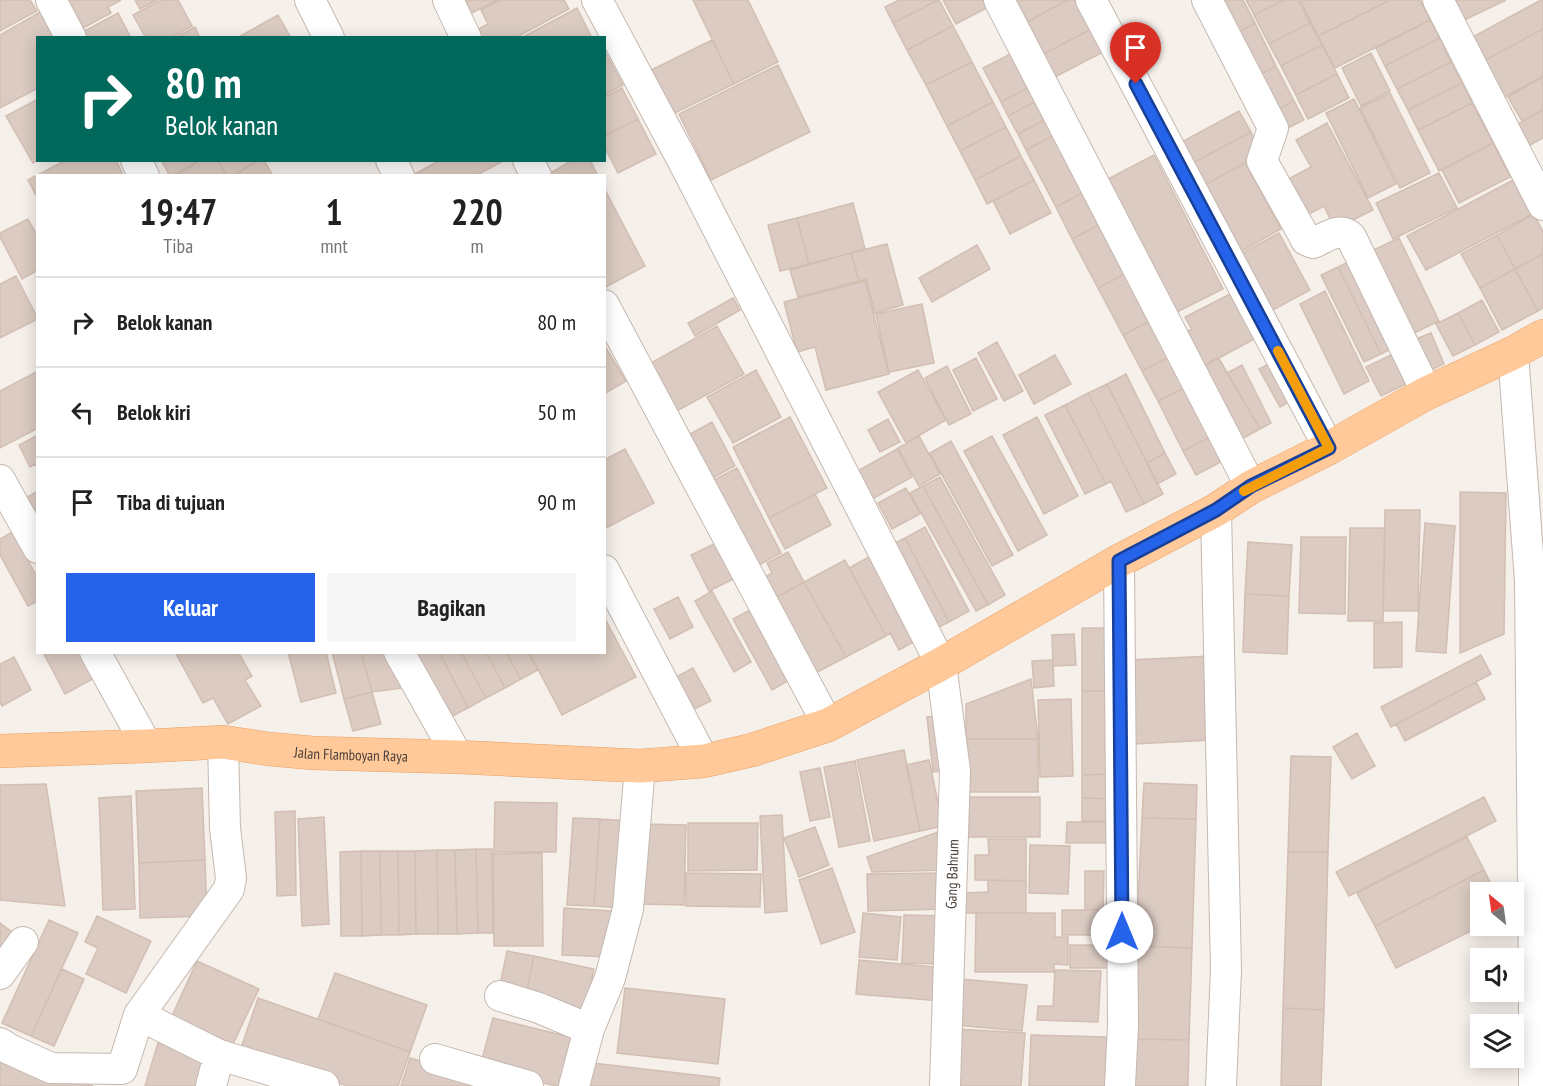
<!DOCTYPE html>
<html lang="id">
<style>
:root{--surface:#fff;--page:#f6f6f6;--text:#222;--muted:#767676;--line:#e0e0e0;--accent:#2563eb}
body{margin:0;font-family:"PT Sans Narrow",sans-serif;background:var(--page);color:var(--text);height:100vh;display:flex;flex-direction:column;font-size:22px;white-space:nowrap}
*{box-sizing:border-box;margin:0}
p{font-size:20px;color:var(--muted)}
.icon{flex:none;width:33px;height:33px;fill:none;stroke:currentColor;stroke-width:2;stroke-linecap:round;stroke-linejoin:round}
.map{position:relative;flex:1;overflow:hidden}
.sheet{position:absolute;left:36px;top:174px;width:570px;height:480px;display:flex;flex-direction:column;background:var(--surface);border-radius:0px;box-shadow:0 3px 15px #0003}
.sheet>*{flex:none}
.top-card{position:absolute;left:36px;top:36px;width:570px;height:126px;border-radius:0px;box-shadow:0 3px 15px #0003;background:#00695c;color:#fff;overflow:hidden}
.needle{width:39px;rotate:331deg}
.tools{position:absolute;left:1470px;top:882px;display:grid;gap:12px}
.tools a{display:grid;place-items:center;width:54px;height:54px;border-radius:0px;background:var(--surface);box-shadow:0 3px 15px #0003;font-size:30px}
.pin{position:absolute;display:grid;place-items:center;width:51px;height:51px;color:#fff;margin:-62px -26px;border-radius:50% 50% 50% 0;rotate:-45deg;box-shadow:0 0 6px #0007}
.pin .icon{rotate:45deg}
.me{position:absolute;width:66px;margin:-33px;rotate:0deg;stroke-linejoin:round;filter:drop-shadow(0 0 4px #0008)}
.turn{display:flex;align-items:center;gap:21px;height:126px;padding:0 30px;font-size:27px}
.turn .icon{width:78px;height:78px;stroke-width:2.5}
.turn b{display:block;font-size:42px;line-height:51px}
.eta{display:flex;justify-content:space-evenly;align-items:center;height:102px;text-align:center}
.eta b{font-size:36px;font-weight:700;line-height:42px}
.cta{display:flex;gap:12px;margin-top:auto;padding:12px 30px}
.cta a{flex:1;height:69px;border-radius:0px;background:var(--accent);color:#fff;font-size:24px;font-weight:700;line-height:69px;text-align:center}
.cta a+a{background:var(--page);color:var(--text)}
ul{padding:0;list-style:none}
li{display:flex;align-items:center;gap:18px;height:90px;padding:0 30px;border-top:2px solid var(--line)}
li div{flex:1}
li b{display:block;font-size:22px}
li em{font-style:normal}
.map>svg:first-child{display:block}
.building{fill:#dbcbc2;stroke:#d3beb2;stroke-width:1.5}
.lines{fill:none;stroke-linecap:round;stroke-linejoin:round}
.minor-casing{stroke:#c5b8af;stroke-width:32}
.primary-casing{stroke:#e9a165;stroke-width:34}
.minor{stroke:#fff;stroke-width:30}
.primary{stroke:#ffc99a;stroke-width:33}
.route-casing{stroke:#184099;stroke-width:15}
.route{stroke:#2563eb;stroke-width:10}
.slow{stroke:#f59e0b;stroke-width:10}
.labels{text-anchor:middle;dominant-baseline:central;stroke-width:5;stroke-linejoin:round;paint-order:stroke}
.street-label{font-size:15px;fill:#4b3f38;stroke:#fff}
</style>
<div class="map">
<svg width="1543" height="1086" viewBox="0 0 1543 1086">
<rect width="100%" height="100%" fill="#f6f0eb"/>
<path class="building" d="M0 0H30L37 11 0 31Z
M54 0H121L108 7 111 13 72 34Z
M135 0H157L140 9Z
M161 0H178L192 26 170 38H146L133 15Z
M462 0H497L470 14Z
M500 0H564L569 9 515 38H476L473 32 488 24 481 10Z
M693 0H748L778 62 734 84Z
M899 0H938L893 23 885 7Z
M938 0H939L953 26 907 50 893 23Z
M943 0H993L994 4 956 24Z
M1008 0H1068L1021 25Z
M1068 0H1084L1097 26 1038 57 1021 25Z
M1209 0H1243L1255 23 1228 38Z
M1246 0H1283L1254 15Z
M1283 0H1298L1310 23 1269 44 1254 15Z
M1300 0H1390L1318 36Z
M1390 0H1420L1430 20 1335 68 1318 36Z
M1444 0H1506L1456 24Z
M1541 0H1543V29L1480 63 1467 40Z
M577 8 592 38H521Z
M42 11 56 38H38V88L0 108V35Z
M118 13 131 38H80L79 34Z
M278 15 291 38H237Z
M1430 20 1440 38 1385 66 1376 48Z
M1255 23 1276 66 1249 80 1228 38Z
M1310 23 1322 45 1281 66 1269 44Z
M953 26 972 62 926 85 907 50Z
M1097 26 1109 49 1049 80 1038 57Z
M195 27 200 38H174Z
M1543 29V76L1499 100 1480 63Z
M1440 38 1451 62 1397 89 1385 66Z
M712 40 734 84 673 114 651 70Z
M1322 45 1337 74 1296 95 1281 66Z
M1020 49 1037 83 1001 102 983 68Z
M604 50 623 85 604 95Z
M1371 53 1390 91 1361 106 1342 68Z
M972 62 993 102 947 126 926 85Z
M1451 62 1462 83 1408 110 1397 89Z
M778 65 810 132 711 180 679 114Z
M1276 66 1294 101 1267 115 1249 80Z
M1337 74 1349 98 1308 119 1296 95Z
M1543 77V110L1522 121 1508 97Z
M1037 83 1044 97 1008 116 1001 102Z
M1462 83 1472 103 1418 130 1408 110Z
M622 88 638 119 604 136V97Z
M1390 93 1430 173 1400 188 1360 108Z
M1044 97 1054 115 1018 134 1008 116Z
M38 99V160L33 163 6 116Z
M1354 99 1396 184 1368 198 1326 113Z
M1294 101 1304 120 1276 134 1267 115Z
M993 102 1006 127 960 151 947 126Z
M1472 103 1493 143 1439 171 1418 130Z
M1543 110V138L1519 151 1507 130Z
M1239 111 1251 132 1189 165 1178 144Z
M1054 115 1062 131 1026 150 1018 134Z
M638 119 656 154 618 173 604 146V136Z
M1327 123 1373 210 1335 229 1324 206 1298 220 1279 184 1311 167 1296 140Z
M1006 127 1021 156 975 180 960 151Z
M1062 131 1092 188 1056 207 1026 150Z
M1251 132 1262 154 1201 187 1189 165Z
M1493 143 1510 177 1459 203 1442 170Z
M1154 155 1223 289 1173 314 1104 181Z
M1021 156 1034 180 987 204 975 180Z
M66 160H116L122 173 116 176H38V199L28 180Z
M161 160H200L173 176H170Z
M201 160H218L226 176H176Z
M218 160H259L232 176H226Z
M259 160H264L273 176H232Z
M440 160H503V161L475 176H415V174Z
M573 160H590L598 176H545Z
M1245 163 1281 229 1238 253 1201 187Z
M1439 173 1457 208 1393 239 1376 203Z
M1515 179 1534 213 1426 270 1407 236Z
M1034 180 1051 213 1010 234 993 201Z
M604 188 645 266 604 288Z
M1092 188 1109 220 1072 239 1056 207Z
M853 203 865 249 809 264 797 218Z
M1534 214 1543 232V254L1515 269 1497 235Z
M797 218 809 264 780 271 768 225Z
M28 219 38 237V270L22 279 0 237V233Z
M1109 220 1134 269 1098 288 1072 239Z
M1279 233 1310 290 1264 315 1233 258Z
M1497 235 1515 269 1480 288 1461 254Z
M1399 238 1439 321 1408 336 1367 253Z
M887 244 903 305 875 313 866 279 859 281 851 253Z
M977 245 990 269 932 302 919 278Z
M851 253 859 281 798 297 790 270Z
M1543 254V308L1538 311 1515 269Z
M1350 261 1393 348 1381 354 1338 267Z
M1338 267 1381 354 1364 362 1321 275Z
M1134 269 1159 316 1123 335 1098 288Z
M1515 269 1538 311 1502 330 1480 288Z
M16 276 38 319 0 338V284Z
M865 281 889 374 826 390 815 347 797 352 784 302Z
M1325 291 1369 381 1344 394 1300 304Z
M1232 293 1256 338 1199 369 1180 335 1192 329 1185 317Z
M733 298 740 310 695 336 688 323Z
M1482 300 1499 332 1475 345 1458 313Z
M922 304 934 363 889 372 876 314Z
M1458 313 1475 345 1453 356 1436 324Z
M1159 316 1178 352 1142 371 1123 335Z
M717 326 744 374 668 416 651 363Z
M1431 333 1444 364 1425 373 1411 341Z
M997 342 1023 391 1004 401 978 353Z
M604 345 626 381 604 394Z
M1178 352 1194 383 1158 401 1142 371Z
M1393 354 1408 383 1381 396 1366 367Z
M1055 355 1071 384 1034 404 1019 375Z
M1218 357 1260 429 1240 440 1199 369Z
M976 358 997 399 973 411 953 370Z
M1276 360 1297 398 1280 407 1259 369Z
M1242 365 1271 423 1260 429 1227 373Z
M947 366 971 414 949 425 925 378Z
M756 370 781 417 733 443 707 397Z
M918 370 946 420 906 443 878 392Z
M38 371V428L0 448V391Z
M1126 374 1165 453 1147 463 1107 384Z
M1194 383 1220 432 1183 451 1158 401Z
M1107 384 1163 494 1144 504 1088 393Z
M1088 393 1144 504 1126 512 1111 481 1106 484 1065 405Z
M1065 405 1106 484 1085 494 1045 415Z
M790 417 827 488 769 518 733 447Z
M1037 417 1078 496 1044 514 1003 435Z
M888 419 900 442 880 452 868 430Z
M712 422 735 466 705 482 681 439Z
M1220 432 1232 456 1196 475 1183 451Z
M38 435V468L35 464 30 467 19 445Z
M919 436 940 474 919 486 898 448Z
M992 436 1047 535 1018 551 964 451Z
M951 441 1013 555 992 566 930 453Z
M625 449 654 503 604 529V460Z
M897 449 912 477 867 502 852 474Z
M1165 453 1176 474 1157 484 1147 463Z
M737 468 781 553 750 570 706 484Z
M940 477 1005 595 988 605 923 486Z
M923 486 988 605 976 611 910 493Z
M906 488 920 514 892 529 878 503Z
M38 491V508L34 510 27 497Z
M1460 492 1506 493 1504 634 1460 653Z
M815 494 831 525 785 549 769 518Z
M1385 510H1420L1418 611H1383Z
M1425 523 1455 526 1446 653 1416 651Z
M925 527 969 611 949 622 905 538Z
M1350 528H1385L1383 621H1348Z
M12 532 38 579V601L28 606 0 555V539Z
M1301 537H1346L1345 614 1299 613Z
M905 538 949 622 929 632 885 548Z
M720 541 738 577 709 591 691 555Z
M1248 542 1292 545 1289 596 1245 594Z
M788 552 804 582 770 601 758 581 772 573 767 563Z
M876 553 919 639 899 650 890 633 886 636 849 568Z
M845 560 886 636 846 657 804 582Z
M804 582 846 657 810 676 770 601Z
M712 591 751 662 734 672 695 601Z
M1245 594 1289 596 1287 654 1243 652Z
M678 597 693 627 670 639 654 609Z
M759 605 798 675 772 690 733 619Z
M604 617 636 677 562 715 529 652H604Z
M1402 622V667L1374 668V623Z
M1082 628H1114V691H1082Z
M1074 634 1076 665 1053 666 1052 635Z
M43 652H88L100 675 65 694Z
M175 652H238L252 676 245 680 261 706 228 724 213 698 203 703Z
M288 652H326L336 693 301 702Z
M332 652H361L372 692 344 699Z
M361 652H384L403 688 372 692Z
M406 652H439L468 708 443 721Z
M439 652H461L486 698 468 708Z
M461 652H486L505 688 486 698Z
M486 652H506L521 679 505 688Z
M506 652H528L538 670 521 679Z
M1481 655 1491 674 1391 727 1381 707Z
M1210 656 1213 740 1134 744 1130 660Z
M14 657 31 690 2 706 0 702V664Z
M1053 660 1054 686 1034 688 1032 661Z
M693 668 711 701 684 714 667 682Z
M1031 679 1038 739H966V704Z
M1476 682 1485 699 1405 741 1396 724Z
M1082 691H1114L1113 774 1082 775Z
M372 692 381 724 353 731 344 699Z
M1071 699 1073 776 1040 777 1038 700Z
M945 715 952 770 933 772 927 717Z
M1357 733 1375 766 1352 779 1333 747Z
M966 739H1038V792H966Z
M904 750 920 831 874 841 857 760Z
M1291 756 1331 757 1328 852H1288Z
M929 760 943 826 920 831 906 765Z
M855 761 870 841 839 847 824 767Z
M820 768 830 817 810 821 800 772Z
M1113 774V799L1082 798V775Z
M1144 783 1197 785 1196 819 1142 818Z
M46 784 65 906 0 900V785Z
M202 788 205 860 139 863 136 791Z
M131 796 135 909 103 910 99 798Z
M965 797H1040V837H965Z
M1484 797 1496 821 1349 896 1336 872Z
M1082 798 1113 799V821H1082Z
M495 802 557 803 556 852H494Z
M295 811 296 895 277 896 275 812Z
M782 815 787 911 765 913 760 816Z
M324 817 329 924 302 926 298 819Z
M573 818 600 819 594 906 567 905Z
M1142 818 1196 819 1192 948 1136 946Z
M600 819 628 821 623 908 594 906Z
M1067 822H1106V843H1066Z
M688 823H758L757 870 688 871Z
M643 824 686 825 684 905 640 904Z
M815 827 829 865 799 877 784 838Z
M941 831 947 870 872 872 867 857Z
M1467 837 1484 870 1375 926 1357 893Z
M988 839H1026V881L975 880V855H989Z
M1030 845 1070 846 1068 894 1029 893Z
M476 849 478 933 457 934 455 850Z
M476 849H492L493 933H478Z
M437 850 438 934H416L415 851Z
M437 850H455L457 934H438Z
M361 851H380L381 935 362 936Z
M361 851 362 936H341L340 852Z
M380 851H398L399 935H381Z
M398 851H415L416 934 399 935Z
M1288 852H1328L1324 1010 1283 1008Z
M542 853 543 946H494L493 854Z
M205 860 207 916 140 918 139 863Z
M832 868 855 932 821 944 799 880Z
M1484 870 1495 892H1480L1481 926 1396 968 1375 926Z
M1085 871H1104L1103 910H1085Z
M686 873 761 874 760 907 686 906Z
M944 873 945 909 868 911 867 874Z
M988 880 1026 881V913H963V893L988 892Z
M564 908 613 911 611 957 562 955Z
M1062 910H1103V935H1062Z
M863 913 901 917 897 960 859 957Z
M976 913H1055V937H1068V965L1054 964V972H975Z
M904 915 945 916 943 964 902 963Z
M97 916 151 941 126 993 86 974 98 948 85 942Z
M49 920 78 933 31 1036 2 1023Z
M0 923 16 935 0 955Z
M1070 945H1112V968H1070Z
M1136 946 1192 948 1189 1040 1133 1039Z
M507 951 534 956 525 1000 498 995Z
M534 956 594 969 585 1012 525 1000Z
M859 960 945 968 941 1001 856 994Z
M197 961 259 989 233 1044 172 1016Z
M62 969 84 979 54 1046 31 1036Z
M1055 970 1101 971 1098 1022 1037 1020 1038 1006H1053Z
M335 973 427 1005 410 1052 318 1019Z
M961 979 1027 985 1022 1031 956 1025Z
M625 988 725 999 718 1064 617 1053Z
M258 998 410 1052 398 1086H347L241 1048Z
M1283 1008 1324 1010 1321 1086H1281Z
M493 1018 578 1039 566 1086H556L480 1067Z
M956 1029 1025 1033 1021 1086H952Z
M1031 1035 1107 1037 1106 1086H1029Z
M1133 1039 1189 1040 1188 1086H1132Z
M158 1043 210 1059 201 1086H145Z
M0 1051 93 1086H0Z
M410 1058 490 1083 489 1086H401Z
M584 1062 720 1078 719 1086H581Z"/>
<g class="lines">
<defs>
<path id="minor" d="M51 0 71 38
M310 0 329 38
M448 0 466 38
M597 0 685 165 941 664 955 771 945 1086
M999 0 1251 487
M1091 0 1329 448
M1207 0 1273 128 1262 161 1303 234 1306 240 1313 243C1325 238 1340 226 1351 237L1427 393
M1438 0 1543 205
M136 160 144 176
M391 160 399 176
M528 160 536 176
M604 305 828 725
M1513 353 1530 581 1534 987V1086
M0 480 38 548
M1216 510 1226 970 1221 1086
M1119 561 1123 1025 1120 1086
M604 570 704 761
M95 652 147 746
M399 652 458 757
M0 974 23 942
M500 996 539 1008 589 1029
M0 1043 9 1049 51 1068 122 1069 139 1015
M219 1055 324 1086
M435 1059 528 1086
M211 1086 219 1055 139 1015 229 889 231 878 225 828 223 742
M574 1086 589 1029 610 978 628 909 640 766"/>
<g id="primary">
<path id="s1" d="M0 751 147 746 223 742 269 749 313 753 458 757 640 766 704 761 752 750 828 725 941 664 1119 561 1216 510 1251 487 1329 448 1427 393 1513 353 1543 336"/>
</g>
</defs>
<use href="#minor" class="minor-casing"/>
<use href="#primary" class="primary-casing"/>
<use href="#minor" class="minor"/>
<use href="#primary" class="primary"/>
</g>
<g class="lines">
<defs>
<path id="route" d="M1122 932 1119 561 1216 510 1251 486 1329 448 1136 84"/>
</defs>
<use href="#route" class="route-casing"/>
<use href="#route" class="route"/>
<path class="slow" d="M1244 491 1329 448 1278 351"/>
</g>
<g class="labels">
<g class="street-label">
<text stroke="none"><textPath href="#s1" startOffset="352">Jalan Flamboyan Raya</textPath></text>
<text transform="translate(952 874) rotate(-88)">Gang Bahrum</text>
</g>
</g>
</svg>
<div class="tools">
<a><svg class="needle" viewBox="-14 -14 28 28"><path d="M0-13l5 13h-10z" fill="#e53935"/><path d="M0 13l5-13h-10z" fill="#767676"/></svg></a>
<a><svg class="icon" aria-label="sound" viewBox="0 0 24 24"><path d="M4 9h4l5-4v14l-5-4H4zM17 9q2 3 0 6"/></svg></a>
<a><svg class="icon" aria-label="layers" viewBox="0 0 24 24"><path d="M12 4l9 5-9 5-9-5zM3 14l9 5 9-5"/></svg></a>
</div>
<div class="pin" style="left:1136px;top:84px;background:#d93025"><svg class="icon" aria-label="arrive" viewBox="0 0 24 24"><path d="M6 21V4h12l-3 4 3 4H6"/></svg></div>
<svg class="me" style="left:1122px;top:932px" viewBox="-20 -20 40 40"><circle r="19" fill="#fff"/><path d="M0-13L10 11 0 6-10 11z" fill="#2563eb"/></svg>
<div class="top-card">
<div class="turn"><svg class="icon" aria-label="right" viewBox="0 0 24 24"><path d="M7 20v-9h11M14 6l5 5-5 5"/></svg><div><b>80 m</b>Belok kanan</div></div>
</div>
<section class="sheet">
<div class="eta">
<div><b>19:47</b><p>Tiba</p></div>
<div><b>1</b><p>mnt</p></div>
<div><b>220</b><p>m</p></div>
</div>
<ul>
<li><svg class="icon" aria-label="right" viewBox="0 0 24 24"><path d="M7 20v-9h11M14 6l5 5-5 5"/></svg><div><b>Belok kanan</b></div><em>80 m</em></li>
<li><svg class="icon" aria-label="left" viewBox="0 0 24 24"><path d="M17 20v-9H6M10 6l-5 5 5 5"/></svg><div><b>Belok kiri</b></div><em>50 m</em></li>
<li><svg class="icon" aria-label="arrive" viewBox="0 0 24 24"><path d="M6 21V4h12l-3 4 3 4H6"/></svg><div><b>Tiba di tujuan</b></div><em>90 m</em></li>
</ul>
<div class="cta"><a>Keluar</a><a>Bagikan</a></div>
</section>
</div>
